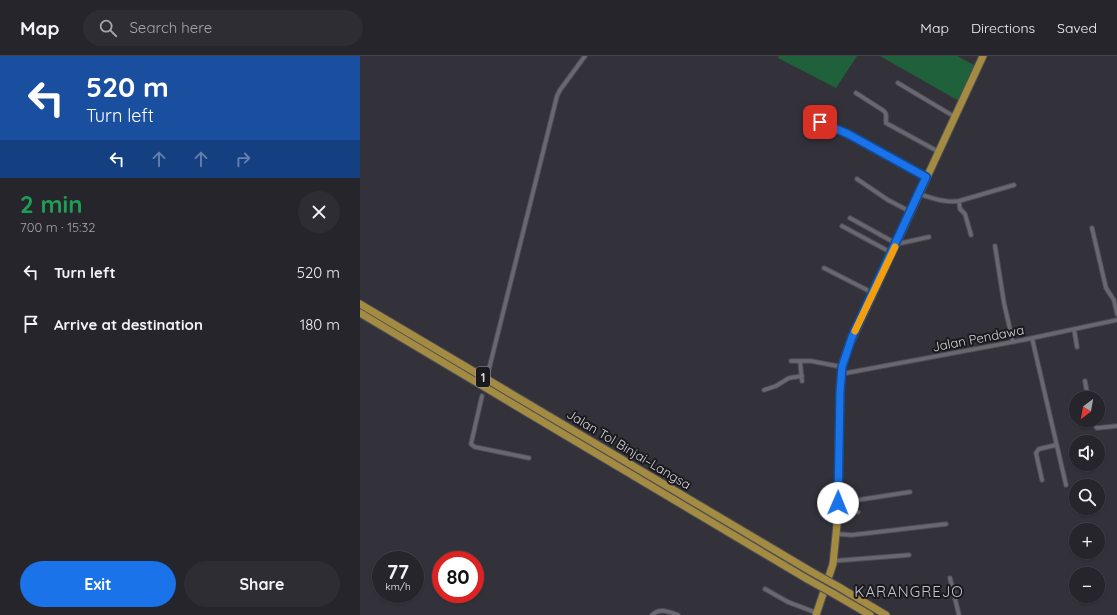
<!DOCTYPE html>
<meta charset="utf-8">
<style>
:root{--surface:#26252c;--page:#2e2d34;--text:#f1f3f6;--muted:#a4a5a9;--line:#424248;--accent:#1a73e8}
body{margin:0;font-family:Quicksand,sans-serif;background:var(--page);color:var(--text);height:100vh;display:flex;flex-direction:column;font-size:15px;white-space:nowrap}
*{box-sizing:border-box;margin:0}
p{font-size:13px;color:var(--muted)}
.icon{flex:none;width:22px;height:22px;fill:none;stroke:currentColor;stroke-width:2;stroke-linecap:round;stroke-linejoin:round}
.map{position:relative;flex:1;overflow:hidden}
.drawer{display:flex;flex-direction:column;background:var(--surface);width:360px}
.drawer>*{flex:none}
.top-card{background:#1a4fa0;color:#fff;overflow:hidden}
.needle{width:26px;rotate:211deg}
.buttons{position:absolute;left:709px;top:335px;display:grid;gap:8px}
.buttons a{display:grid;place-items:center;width:36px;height:36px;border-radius:50%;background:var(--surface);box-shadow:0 1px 3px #0004,0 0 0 1px var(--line);font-size:20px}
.speed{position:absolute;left:12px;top:495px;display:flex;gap:8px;font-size:20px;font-weight:700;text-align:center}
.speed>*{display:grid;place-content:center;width:52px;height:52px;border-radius:50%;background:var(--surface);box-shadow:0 1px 3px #0004,0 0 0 1px var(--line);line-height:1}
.speed small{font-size:10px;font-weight:400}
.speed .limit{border:6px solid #d22;background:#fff;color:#111}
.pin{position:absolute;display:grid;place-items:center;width:34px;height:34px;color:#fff;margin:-17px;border-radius:8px;box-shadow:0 2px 6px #0006}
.me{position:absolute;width:44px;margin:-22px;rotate:1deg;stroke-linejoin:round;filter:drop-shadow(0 0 3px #0008)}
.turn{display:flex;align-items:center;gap:14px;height:84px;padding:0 20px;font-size:18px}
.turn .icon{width:52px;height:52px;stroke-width:2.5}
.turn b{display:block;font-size:28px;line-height:34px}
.lanes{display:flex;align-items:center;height:38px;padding:0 20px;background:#0003;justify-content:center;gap:20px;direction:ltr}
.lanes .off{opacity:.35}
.round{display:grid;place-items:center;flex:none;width:42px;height:42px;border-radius:21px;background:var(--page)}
.head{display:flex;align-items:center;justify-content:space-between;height:68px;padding:0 20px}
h1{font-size:24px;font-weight:700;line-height:30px;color:#1e9e55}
.action{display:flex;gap:8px;margin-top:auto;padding:8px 20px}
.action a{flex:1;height:46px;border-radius:24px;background:var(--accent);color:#fff;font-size:16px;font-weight:700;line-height:46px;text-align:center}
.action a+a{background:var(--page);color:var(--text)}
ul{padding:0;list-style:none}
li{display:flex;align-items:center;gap:12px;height:52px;padding:0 20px}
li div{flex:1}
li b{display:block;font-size:15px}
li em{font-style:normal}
header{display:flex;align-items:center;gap:24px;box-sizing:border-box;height:56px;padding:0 20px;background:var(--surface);border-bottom:1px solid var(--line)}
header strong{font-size:19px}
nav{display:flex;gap:22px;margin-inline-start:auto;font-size:14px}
.search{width:280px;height:36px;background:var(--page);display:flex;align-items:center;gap:10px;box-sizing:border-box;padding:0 14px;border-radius:22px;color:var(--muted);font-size:15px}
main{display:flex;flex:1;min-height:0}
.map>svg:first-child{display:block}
.green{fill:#1f613a}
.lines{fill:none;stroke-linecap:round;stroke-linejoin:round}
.street-tunnel{stroke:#4c4a52;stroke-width:3.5;stroke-dasharray:3.5 2;stroke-linecap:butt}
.street-casing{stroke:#504e55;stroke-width:5.5}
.highway-casing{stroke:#504e55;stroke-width:9}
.street{stroke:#696871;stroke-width:3.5}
.highway{stroke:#a38b41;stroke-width:7}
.highway-bridge-casing{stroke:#504e55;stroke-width:9;stroke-linecap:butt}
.highway-bridge{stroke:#a38b41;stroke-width:7}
.route-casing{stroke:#114b97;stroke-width:10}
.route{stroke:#1a73e8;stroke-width:7}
.slow{stroke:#f59e0b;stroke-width:7}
.labels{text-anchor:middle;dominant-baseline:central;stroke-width:4;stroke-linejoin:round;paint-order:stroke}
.shield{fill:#1a1a1e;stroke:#9e9ea3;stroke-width:1}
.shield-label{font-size:12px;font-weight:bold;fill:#d7d6dc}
.street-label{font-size:13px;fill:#d7d6dc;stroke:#1a1a1e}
.quarter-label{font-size:15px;letter-spacing:1px;fill:#c4c2cd;stroke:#1a1a1e}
</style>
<header>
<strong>Map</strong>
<div class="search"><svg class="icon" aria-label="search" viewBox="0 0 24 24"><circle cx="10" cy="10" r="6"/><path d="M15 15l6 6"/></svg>Search here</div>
<nav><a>Map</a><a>Directions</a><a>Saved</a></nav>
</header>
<main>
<section class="drawer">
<div class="top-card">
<div class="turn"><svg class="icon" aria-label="left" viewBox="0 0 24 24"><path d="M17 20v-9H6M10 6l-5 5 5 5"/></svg><div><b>520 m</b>Turn left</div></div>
<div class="lanes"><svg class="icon" aria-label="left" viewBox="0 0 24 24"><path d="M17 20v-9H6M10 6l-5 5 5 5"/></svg><svg class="icon off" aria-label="ahead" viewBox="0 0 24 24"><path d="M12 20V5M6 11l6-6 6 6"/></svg><svg class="icon off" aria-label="ahead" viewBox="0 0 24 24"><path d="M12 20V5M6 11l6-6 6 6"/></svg><svg class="icon off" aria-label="right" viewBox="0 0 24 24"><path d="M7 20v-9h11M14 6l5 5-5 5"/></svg></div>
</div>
<div class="head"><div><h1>2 min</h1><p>700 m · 15:32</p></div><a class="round"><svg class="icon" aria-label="close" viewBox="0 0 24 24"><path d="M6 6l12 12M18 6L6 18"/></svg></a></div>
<ul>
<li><svg class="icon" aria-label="left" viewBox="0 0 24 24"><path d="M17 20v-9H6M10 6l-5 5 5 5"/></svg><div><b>Turn left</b></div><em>520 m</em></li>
<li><svg class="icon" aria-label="arrive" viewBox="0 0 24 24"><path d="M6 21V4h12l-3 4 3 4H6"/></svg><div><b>Arrive at destination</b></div><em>180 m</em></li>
</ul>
<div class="action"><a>Exit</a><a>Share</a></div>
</section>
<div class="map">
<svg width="757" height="559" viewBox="0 0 757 559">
<rect width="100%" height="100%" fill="#33313a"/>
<path class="green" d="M419 0H497L476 32 418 2Z
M520 0H597L614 9 599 45Z"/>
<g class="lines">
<path class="street-tunnel" d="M126 323 129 313"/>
<defs>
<path id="street" d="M538 27 595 61
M496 37 524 55 526 58V67L579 96
M460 66 488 78 567 121
M497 123 528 144 551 156
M559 138C573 142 584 147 599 145L654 129
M599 145 600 153 605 158 611 179
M490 162 537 188 569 181
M482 170 532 197
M732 172 746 232 754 244 757 258
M635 190 644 247 653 286
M464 212 513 237
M714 273 717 291
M672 282 706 429
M431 305H451L482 311
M440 305 442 325
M129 313 197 40 200 34 225 0
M481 318 663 284 757 264
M725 325 728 342
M404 334 416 330 429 322 442 320
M122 340 111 388 115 391 169 402
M732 364 733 367 737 372 757 370
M682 424 676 397 679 393 696 389
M478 447 550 436
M478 458 498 456
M477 478 492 479 586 468
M473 505 549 499
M590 522 599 559
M405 533 428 546 457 557
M292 559C300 551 309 556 318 559"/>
<path id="highway" d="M0 248 452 516
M0 257 447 523
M479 531 526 559
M474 538 510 559
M456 559 473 508 478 458 480 336 482 311 487 294 623 0"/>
</defs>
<use href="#street" class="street-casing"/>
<use href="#highway" class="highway-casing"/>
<use href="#street" class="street"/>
<use href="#highway" class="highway"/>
<defs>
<path id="highway-bridge" d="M452 516 479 531
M447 523 474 538"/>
</defs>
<use href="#highway-bridge" class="highway-bridge-casing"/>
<use href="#highway-bridge" class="highway-bridge"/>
</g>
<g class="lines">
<defs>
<path id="route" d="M460 66 488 78 566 121 492 281 482 311 480 336 478 447"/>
</defs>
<use href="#route" class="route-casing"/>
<use href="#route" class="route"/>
<path class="slow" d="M495 275 535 191"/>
</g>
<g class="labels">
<rect class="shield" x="116" y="311" width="14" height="20" rx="3"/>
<g class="shield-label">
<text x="123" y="321">1</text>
</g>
<g class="street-label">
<text transform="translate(618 282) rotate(-11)">Jalan Pendawa</text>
<text transform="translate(269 393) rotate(31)">Jalan Tol Binjai–Langsa</text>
</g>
<g class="quarter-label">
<text x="549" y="535">KARANGREJO</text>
</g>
</g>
</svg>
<div class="buttons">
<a><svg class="needle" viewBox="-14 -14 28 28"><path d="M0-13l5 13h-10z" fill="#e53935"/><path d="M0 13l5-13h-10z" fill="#a4a5a9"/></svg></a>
<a><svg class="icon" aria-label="sound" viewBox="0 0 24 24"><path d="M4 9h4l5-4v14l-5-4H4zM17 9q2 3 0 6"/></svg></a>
<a><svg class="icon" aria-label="search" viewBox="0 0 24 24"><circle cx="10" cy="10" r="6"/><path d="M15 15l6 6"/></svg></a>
<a>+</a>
<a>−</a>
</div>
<div class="speed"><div>77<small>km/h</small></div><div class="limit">80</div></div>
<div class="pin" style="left:460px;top:66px;background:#d93025"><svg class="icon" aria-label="arrive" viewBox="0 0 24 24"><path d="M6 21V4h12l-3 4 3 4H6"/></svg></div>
<svg class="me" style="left:478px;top:447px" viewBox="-20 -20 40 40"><circle r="19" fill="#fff"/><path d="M0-13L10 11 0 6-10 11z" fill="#1a73e8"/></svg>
</div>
</main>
